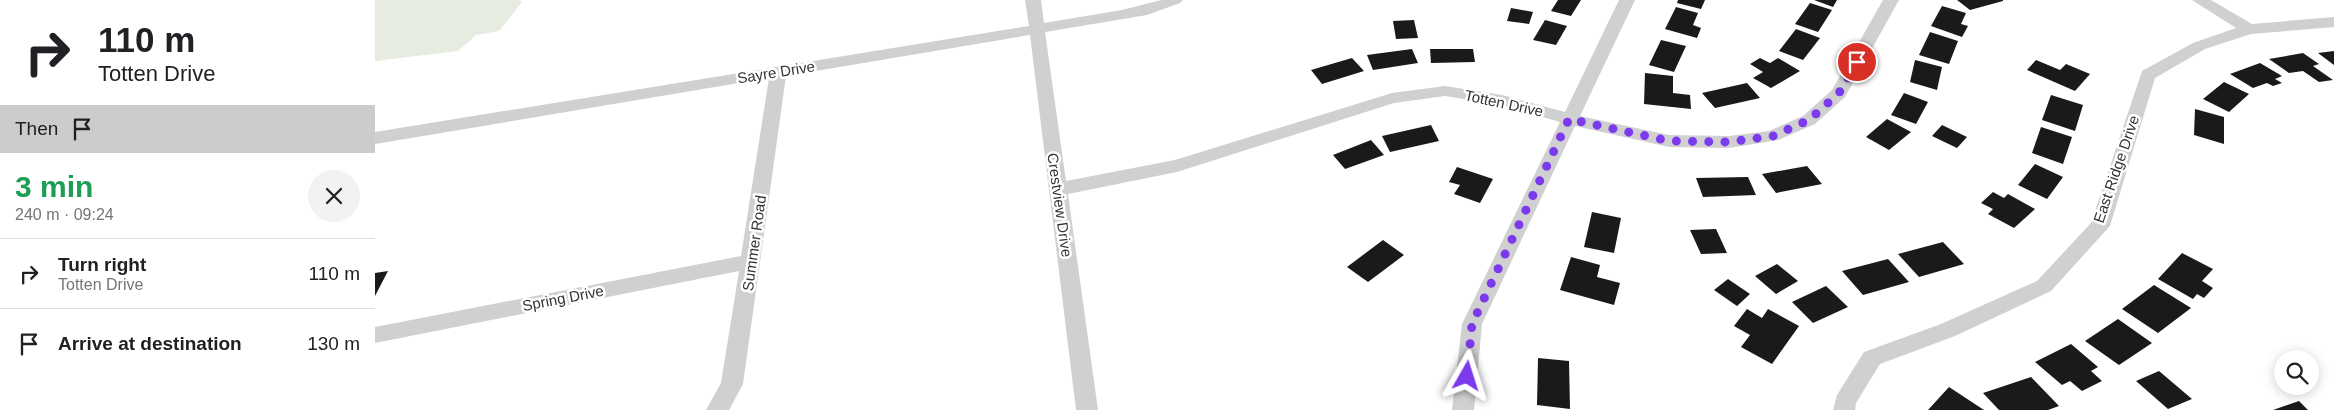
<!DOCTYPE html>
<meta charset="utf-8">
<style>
:root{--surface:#fff;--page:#f2f2f2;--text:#202124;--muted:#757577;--line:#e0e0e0}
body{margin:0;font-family:Helvetica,sans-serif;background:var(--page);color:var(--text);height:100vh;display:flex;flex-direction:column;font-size:19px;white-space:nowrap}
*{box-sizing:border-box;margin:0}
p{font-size:16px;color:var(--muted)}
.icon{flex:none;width:28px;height:28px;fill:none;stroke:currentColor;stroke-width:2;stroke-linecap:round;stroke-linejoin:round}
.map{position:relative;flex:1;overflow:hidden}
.panel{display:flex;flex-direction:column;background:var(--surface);width:375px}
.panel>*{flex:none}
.banner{background:#fff;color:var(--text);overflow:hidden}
.controls{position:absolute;left:1899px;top:350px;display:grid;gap:10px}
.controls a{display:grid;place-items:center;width:45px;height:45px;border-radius:50%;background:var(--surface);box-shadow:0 2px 12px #0003;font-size:25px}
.pin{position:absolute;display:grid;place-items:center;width:42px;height:42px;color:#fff;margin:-21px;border:2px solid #fff;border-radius:50%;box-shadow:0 1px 5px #0007}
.me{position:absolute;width:55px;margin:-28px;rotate:6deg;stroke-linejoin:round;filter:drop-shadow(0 0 4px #0008)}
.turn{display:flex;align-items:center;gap:18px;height:105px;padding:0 15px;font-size:22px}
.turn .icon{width:65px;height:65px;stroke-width:2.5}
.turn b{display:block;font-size:35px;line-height:42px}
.then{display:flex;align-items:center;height:48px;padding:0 15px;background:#0003;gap:10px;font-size:19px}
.round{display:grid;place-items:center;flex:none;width:52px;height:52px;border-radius:26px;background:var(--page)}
.head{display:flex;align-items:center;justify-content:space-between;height:85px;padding:0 15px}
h1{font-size:30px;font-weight:800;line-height:38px;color:#1e9e55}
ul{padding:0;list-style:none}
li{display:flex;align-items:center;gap:15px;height:70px;padding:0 15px;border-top:1px solid var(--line)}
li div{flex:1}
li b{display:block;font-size:19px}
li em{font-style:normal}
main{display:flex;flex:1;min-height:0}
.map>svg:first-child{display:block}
.green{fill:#e6ecdf}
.building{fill:#1a1a1a}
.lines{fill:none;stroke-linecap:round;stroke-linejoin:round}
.minor{fill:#d0d0d0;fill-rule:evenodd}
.route{stroke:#7c3aed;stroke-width:9;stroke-dasharray:0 16.2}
.labels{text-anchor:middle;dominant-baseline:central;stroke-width:5;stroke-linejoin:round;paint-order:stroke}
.street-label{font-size:15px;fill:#333;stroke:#fff}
</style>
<main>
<section class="panel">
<div class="banner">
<div class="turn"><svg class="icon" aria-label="right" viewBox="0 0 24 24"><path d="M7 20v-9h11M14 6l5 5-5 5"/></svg><div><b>110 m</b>Totten Drive</div></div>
<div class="then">Then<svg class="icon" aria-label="arrive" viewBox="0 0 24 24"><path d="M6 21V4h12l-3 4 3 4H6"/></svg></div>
</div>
<div class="head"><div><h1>3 min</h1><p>240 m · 09:24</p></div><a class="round"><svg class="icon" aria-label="close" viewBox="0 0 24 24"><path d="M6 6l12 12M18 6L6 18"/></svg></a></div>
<ul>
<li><svg class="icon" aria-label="right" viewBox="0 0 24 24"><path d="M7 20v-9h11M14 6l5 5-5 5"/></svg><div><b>Turn right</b><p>Totten Drive</p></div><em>110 m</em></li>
<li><svg class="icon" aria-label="arrive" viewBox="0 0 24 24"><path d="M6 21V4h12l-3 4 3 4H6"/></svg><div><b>Arrive at destination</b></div><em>130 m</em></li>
</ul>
</section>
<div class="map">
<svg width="1959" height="410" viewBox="0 0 1959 410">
<rect width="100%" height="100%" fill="#fff"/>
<path class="green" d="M0 0H144L147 2 124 31 101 35 83 51 0 61Z"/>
<path class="building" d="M1183 0H1206L1196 16 1176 11Z
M1303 0H1330L1326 9 1302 3Z
M1439 0H1462L1458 7Z
M1582 0H1628V1L1595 10Z
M1435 3 1457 10 1443 32 1420 24Z
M1567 6 1591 13 1586 24 1593 26 1587 37 1556 26Z
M1301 7 1323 13 1318 25 1326 28 1322 38 1290 29Z
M1136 8 1158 12 1154 24 1132 21Z
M1039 20 1043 38 1021 39 1018 21Z
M1170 20 1192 26 1181 45 1158 40Z
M1421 29 1445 38 1428 60 1404 51Z
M1555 32 1583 41 1574 64 1544 55Z
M1286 40 1311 46 1299 72 1274 65Z
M1037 49 1043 63 998 70 992 55Z
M1055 49H1098L1100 62 1056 63Z
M1959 51V65L1943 53Z
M1928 53 1944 64 1938 66 1958 80 1944 82 1928 71 1914 73 1894 59Z
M977 58 989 71 947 84 936 70Z
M1385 58 1395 63 1403 58 1425 71 1396 88 1378 78 1388 72 1375 64Z
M1540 60 1567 67 1562 90 1535 82Z
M1661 60 1685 70 1691 64 1715 74 1700 91 1652 70Z
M1885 63 1907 76 1900 79 1907 83 1898 86 1892 83 1878 88 1855 74Z
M1270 73 1298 76V93L1315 95 1316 109 1269 104Z
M1849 82 1874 94 1854 112 1828 99Z
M1372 83 1385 98 1340 108 1327 93Z
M1529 93 1553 102 1541 124 1516 115Z
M1676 95 1708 105 1700 131 1667 120Z
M1820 109 1849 117V144L1819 135Z
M1512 119 1536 132 1514 150 1491 137Z
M1056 125 1064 141 1015 152 1007 136Z
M1567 125 1592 137 1582 148 1557 136Z
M1666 127 1697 137 1688 164 1657 153Z
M996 140 1009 155 970 169 958 155Z
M1660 164 1688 177 1672 199 1643 185Z
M1432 166 1447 184 1401 193 1387 174Z
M1082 167 1118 179 1105 203 1079 194 1085 185 1074 182Z
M1373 177 1381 195 1328 197 1321 178Z
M1618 192 1629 198 1633 194 1660 209 1639 228 1613 214 1618 209 1606 203Z
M1217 212 1246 218 1239 253 1209 247Z
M1341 229 1352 253 1326 254 1315 230Z
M1008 240 1029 255 993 282 972 267Z
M1568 242 1589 264 1544 277 1523 254Z
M1807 253 1838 269 1827 281 1838 288 1829 298 1822 294 1818 299 1783 279Z
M1196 257 1225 265 1222 277 1245 283 1239 305 1185 290Z
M1513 259 1534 282 1488 295 1467 271Z
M1402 264 1423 281 1401 294 1380 276Z
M13 271 0 296V273Z
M1353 279 1375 294 1362 306 1339 290Z
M1779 285 1816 308 1783 333 1747 309Z
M1451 286 1473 307 1438 323 1417 302Z
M1372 309 1387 318 1393 309 1424 326 1397 364 1366 347 1375 335 1359 326Z
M1743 319 1777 343 1744 365 1710 341Z
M1696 344 1723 367 1716 371 1727 381 1707 391 1695 381 1687 385 1660 362Z
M1163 358 1194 361 1195 409 1162 405Z
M1784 371 1817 399 1793 409 1761 381Z
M1656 377 1684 406 1673 410H1624L1608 393Z
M1574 387 1609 410H1553Z
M1924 401 1933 410H1898Z"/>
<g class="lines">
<path class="minor" d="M650 0H666L669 23 747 10 786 0H808L805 3 772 15 670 32 691 181 800 160 1017 93 1070 86 1127 95 1190 112 1244 0H1260L1205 116 1294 135 1354 136 1394 131 1428 116 1457 90 1508 0H1524L1470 97 1440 124 1403 140 1354 148 1294 147 1200 126 1107 324 1099 410H1077L1087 324 1185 122 1126 105 1070 96 1019 103 802 172 693 194 723 410H701L655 35 411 76 368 384 354 410H331L346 383 364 271 0 343V327L366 256 394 78 0 144V132L654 26Z
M1817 0H1836L1877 24 1959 17V27L1876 34 1830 49 1780 78 1735 226 1676 291 1580 336 1505 364 1481 403 1480 410H1458L1462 395 1489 352 1566 324 1662 281 1716 223 1767 71 1818 43 1861 28Z"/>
</g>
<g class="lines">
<path class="route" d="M1092 376 1097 324 1194 119 1294 141 1354 142 1398 136 1434 120 1464 93 1482 62"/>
</g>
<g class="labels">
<g class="street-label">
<text transform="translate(401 72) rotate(-9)">Sayre Drive</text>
<text transform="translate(1129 103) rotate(12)">Totten Drive</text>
<text transform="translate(1741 169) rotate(-71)">East Ridge Drive</text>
<text transform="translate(685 205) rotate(82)">Crestview Drive</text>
<text transform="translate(379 243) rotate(-82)">Summer Road</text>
<text transform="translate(188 298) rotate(-11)">Spring Drive</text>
</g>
</g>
</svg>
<div class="controls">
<a><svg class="icon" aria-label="search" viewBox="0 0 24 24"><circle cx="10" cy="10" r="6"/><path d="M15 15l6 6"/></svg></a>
</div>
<div class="pin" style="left:1482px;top:62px;background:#d93025"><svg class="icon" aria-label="arrive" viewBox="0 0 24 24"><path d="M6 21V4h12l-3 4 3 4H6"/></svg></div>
<svg class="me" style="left:1092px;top:376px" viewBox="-20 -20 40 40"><path d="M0-17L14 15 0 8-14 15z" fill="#7c3aed" stroke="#fff" stroke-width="4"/></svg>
</div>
</main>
